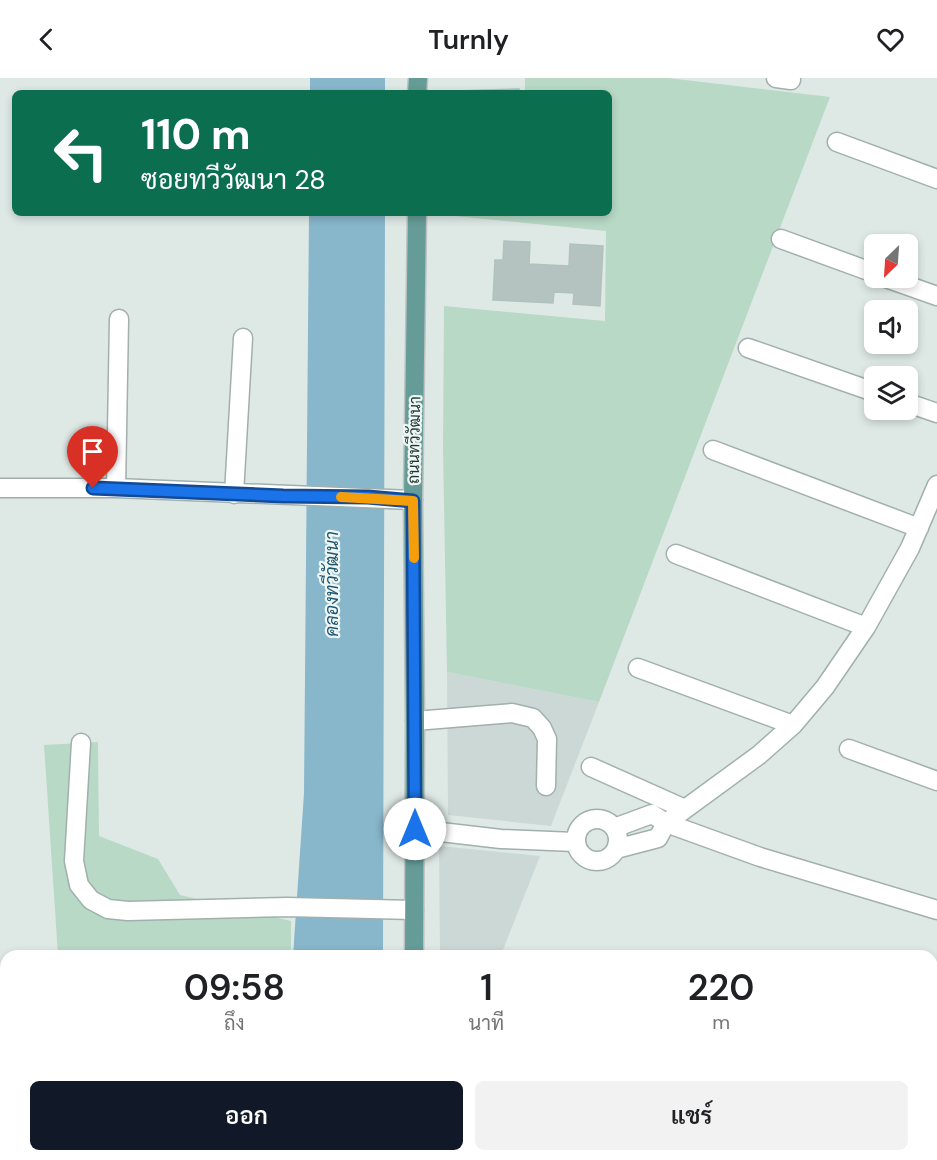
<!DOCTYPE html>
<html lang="th">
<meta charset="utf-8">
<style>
:root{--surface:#fff;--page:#f2f2f2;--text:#202124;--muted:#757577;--accent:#111827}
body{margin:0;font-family:"DM Sans",Sarabun,sans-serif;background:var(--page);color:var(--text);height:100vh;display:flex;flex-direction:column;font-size:22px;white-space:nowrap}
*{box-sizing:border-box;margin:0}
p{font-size:20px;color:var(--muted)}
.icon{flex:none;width:33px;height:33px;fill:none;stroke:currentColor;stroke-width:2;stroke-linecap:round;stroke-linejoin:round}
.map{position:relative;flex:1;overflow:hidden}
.panel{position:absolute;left:0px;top:872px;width:938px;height:212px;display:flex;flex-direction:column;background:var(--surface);border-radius:18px 18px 0 0;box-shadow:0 3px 9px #0003}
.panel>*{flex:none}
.banner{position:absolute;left:12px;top:12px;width:600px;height:126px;border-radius:9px;box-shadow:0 3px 9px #0003;background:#0b6e4f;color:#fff;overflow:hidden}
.needle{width:39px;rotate:205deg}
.fabs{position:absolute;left:864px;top:156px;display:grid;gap:12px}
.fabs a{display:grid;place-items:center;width:54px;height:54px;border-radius:9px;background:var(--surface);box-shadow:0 3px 9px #0003;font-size:30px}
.pin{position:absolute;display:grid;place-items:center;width:51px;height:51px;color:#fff;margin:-62px -26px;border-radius:50% 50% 50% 0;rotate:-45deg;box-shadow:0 0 6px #0007}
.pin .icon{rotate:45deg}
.me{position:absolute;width:66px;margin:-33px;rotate:0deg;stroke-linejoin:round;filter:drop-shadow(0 0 4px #0008)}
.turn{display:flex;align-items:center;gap:21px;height:126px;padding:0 30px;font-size:27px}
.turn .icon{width:78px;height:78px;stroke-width:2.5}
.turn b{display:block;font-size:42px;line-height:51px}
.eta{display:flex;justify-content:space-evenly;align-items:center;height:102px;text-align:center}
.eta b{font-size:36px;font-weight:600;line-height:42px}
.button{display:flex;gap:12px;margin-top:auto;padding:12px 30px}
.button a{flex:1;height:69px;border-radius:9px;background:var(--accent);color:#fff;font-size:24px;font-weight:600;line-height:69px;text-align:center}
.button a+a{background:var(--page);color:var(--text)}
header{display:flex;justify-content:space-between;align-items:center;height:78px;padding:0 30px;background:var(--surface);font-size:27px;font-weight:600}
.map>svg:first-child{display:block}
.built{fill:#ccd8d5}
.green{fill:#b8d9c6}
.water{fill:#88b6cb}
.building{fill:#b4c3bf;stroke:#b1c2be;stroke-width:1.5}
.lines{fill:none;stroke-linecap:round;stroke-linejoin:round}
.minor-casing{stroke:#a1b0ad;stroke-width:21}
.major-casing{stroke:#bcc3c2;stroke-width:21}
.minor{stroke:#fff;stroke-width:18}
.major{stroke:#659c97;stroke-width:18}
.route-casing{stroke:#114b97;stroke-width:15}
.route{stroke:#1a73e8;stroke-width:10}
.slow{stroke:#f59e0b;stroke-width:10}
.labels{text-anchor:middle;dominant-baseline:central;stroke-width:4.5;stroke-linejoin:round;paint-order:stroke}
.street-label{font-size:16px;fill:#203735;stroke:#eef6f3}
.water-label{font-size:18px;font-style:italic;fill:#1f546f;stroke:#eef6f3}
</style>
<header><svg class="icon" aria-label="back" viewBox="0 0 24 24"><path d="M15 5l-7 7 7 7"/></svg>Turnly<svg class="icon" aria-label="heart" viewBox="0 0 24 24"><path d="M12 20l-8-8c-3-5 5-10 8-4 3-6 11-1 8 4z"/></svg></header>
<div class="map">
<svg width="937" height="1082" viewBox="0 0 937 1082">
<rect width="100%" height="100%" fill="#dee9e6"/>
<path class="built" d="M447 594 599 624 551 748 448 737Z
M439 768 540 778 501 877H440Z"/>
<path class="green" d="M525 0H668L830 19 599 624 447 594 443 370 444 228 605 243 606 153 444 137V135H609V15H525Z
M98 664 99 758 158 781 180 817 291 843V877H58L44 667Z
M0 910 6 912V1077H286V1082H0Z"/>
<path class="water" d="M310 0H385V15H310Z
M309 135H385L383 877 293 878 304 715Z
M286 1077H382V1082H286Z"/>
<path class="building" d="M519 11V15H458L457 13Z
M504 163 530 164 529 186 569 188 570 166 603 168 600 228 573 226 574 215 554 214 553 225 493 222 495 182H503Z
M93 1077H173L172 1079 193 1082H100V1080L93 1079Z"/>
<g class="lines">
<defs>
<path id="minor" d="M776 0 791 2
M837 64 937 101
M781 161 874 195
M886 200 937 218
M748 270 874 314
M908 325 937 335
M713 372 919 450
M0 410H116L413 422
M116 410 119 241
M234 416 243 260
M676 476 866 549
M638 590 793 647
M415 643 512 635 533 640 542 650 547 661 546 708
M81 665 74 783 79 807 91 822 108 831 128 833 287 829 414 832
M849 671 937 703
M591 689 685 731
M576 762a21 21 0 1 1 42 0a21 21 0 1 1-42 0Z
M614 750 652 736 666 745 760 779 937 832
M415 751 501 761 575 764
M616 771 658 760 666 745 759 677 793 647 825 609 866 549 910 470 937 407
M428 1082 452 1077"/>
<path id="major" d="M417 15 418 0
M414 878 415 643 413 422 417 135
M411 1082V1077"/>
</defs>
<use href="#minor" class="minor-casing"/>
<use href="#major" class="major-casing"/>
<use href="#minor" class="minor"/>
<use href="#major" class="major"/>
</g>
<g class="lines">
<defs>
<path id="route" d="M93 410 283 418 368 419 413 423 415 751"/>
</defs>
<use href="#route" class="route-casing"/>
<use href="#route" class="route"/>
<path class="slow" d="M341 419 413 423 414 480"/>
</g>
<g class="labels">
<g class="street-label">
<text transform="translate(414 362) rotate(-89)">ถนนทวีวัฒนา</text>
</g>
<g class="water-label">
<text transform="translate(332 506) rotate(-90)">คลองทวีวัฒนา</text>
</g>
</g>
</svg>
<div class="fabs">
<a><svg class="needle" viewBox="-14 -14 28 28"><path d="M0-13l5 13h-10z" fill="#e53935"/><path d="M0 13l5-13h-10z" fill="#757577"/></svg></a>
<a><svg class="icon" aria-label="sound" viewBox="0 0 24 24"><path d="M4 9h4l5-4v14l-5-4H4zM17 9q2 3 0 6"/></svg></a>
<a><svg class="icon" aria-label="layers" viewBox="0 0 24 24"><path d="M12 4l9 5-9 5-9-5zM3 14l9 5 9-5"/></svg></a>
</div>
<div class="pin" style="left:93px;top:410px;background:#d93025"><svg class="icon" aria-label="arrive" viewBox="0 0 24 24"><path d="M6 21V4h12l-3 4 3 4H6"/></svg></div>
<svg class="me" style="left:415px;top:751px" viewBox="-20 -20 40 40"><circle r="19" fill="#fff"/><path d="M0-13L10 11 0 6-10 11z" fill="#1a73e8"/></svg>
<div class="banner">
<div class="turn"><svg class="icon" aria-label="left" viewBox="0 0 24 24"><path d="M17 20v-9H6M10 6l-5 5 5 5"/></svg><div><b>110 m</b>ซอยทวีวัฒนา 28</div></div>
</div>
<section class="panel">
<div class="eta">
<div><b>09:58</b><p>ถึง</p></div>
<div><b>1</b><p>นาที</p></div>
<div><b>220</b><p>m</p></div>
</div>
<div class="button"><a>ออก</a><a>แชร์</a></div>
</section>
</div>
